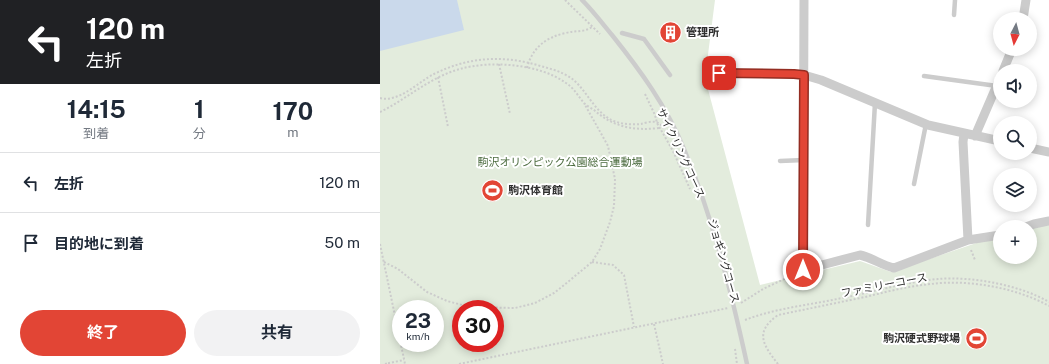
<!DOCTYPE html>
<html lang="ja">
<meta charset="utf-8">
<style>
:root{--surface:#fff;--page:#f2f2f3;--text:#1f2937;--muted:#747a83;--line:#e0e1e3;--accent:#e24535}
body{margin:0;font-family:"Public Sans","Noto Sans JP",sans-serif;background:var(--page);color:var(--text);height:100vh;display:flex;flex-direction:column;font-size:15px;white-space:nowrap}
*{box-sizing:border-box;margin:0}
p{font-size:13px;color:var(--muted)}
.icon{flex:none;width:22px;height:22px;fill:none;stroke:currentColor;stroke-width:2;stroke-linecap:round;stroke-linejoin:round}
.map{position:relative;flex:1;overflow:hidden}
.details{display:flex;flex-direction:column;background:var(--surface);width:380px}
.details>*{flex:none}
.top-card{background:#202124;color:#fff;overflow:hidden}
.needle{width:26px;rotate:186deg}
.fabs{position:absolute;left:613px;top:12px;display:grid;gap:8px}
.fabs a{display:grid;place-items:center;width:44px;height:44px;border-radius:50%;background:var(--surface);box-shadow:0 2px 10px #0003;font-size:20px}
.speed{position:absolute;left:12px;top:300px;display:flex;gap:8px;font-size:20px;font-weight:700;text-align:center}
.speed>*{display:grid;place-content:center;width:52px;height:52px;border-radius:50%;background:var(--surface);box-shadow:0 2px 10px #0003;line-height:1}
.speed small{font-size:10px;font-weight:400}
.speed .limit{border:6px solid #d22;background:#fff;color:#111}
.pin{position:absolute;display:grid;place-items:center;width:34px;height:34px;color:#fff;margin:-17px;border-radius:8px;box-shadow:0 2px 6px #0006}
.me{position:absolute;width:44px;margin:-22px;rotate:0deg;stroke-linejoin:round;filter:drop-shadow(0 0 3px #0008)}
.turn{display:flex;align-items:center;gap:14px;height:84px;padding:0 20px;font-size:18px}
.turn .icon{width:52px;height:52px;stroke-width:2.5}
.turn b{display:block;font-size:28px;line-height:34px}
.eta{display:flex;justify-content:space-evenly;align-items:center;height:68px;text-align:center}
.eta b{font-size:24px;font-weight:700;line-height:28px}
.primary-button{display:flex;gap:8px;margin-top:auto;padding:8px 20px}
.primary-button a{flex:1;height:46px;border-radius:24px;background:var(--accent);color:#fff;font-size:16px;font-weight:700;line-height:46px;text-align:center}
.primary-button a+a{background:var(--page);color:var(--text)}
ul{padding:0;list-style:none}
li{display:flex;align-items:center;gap:12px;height:60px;padding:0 20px;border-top:1px solid var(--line)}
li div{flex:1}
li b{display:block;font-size:15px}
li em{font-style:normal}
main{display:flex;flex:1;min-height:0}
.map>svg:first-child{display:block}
.green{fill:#e3ecdd;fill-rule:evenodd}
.water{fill:#cad9eb}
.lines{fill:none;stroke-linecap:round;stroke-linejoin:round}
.path{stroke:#ccc;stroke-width:2;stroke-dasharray:2 2;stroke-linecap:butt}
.lane{stroke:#ccc;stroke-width:4.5}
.street{stroke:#ccc;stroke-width:9}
.route-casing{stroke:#932d22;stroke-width:10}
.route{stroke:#e24535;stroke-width:7}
.labels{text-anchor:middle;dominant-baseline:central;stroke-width:4;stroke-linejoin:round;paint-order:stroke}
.poi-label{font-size:11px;font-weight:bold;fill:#2f2f2f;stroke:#fff;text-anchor:start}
.street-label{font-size:11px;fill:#2f2f2f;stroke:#fff}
.park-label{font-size:11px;fill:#4a6a3d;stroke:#fff}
</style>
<main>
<section class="details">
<div class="top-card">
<div class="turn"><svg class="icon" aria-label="left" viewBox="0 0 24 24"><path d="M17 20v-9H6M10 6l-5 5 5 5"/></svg><div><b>120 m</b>左折</div></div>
</div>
<div class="eta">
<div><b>14:15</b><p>到着</p></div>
<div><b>1</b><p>分</p></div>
<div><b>170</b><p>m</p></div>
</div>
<ul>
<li><svg class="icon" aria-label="left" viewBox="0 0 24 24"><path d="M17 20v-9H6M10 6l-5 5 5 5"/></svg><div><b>左折</b></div><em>120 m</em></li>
<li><svg class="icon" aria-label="arrive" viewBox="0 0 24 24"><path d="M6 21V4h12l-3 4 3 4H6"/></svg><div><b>目的地に到着</b></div><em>50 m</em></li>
</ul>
<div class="primary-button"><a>終了</a><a>共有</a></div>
</section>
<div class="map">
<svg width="669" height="364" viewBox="0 0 669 364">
<rect width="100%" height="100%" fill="#fff"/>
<path class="green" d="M0 0H335L325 78 380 285 480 261 511 272 620 235V257H650V228L669 225V364H0ZM21 309H55V343H21ZM81 309H115V343H81Z"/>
<path class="water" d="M0 0H77L84 30 0 51Z"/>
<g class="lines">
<path class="path" d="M185 0 220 34
M119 64 130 114
M147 68C152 48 166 37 186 33 196 30 205 33 213 26
M58 77 68 127
M265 94 275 115 277 123 293 151 310 189
M0 98C19 103 38 82 54 74 88 57 122 55 157 65 167 68 177 70 186 75 204 84 210 106 228 118 237 124 250 125 261 124 265 123 271 121 276 122 282 124 285 130 288 135
M0 112C27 99 50 77 80 69 111 60 160 64 186 83 194 88 198 96 204 103 207 106 211 108 214 110 233 127 254 131 279 128
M0 244 25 364
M591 250 595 260
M4 262 18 269 47 292 67 301 90 307 135 308 155 303 174 293 189 281 212 262 220 249 230 222 234 206 235 179 228 146 204 103
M212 262 233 265 244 275 254 327
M361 303 383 289 415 274
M365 320C396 308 430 305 462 298 494 292 525 282 558 279 591 276 640 285 669 302
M274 324 283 364
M355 349 357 364
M5 364 9 363
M9 364V363L24 360
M79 364 348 308
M398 364C383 345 374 332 398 315 427 309 456 303 485 297 506 292 528 286 551 284 588 279 637 288 669 306"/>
<path class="lane" d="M202 0C213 11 222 23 232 35 260 70 287 107 304 149 333 218 351 291 367 364
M574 15 575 0
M242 33 264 39 290 75
M339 73 414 74 424 75
M544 76 617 86
M400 161 424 160
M534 184 546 124
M488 225 495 103"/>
<path class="street" d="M424 0 423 270 480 255C493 258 501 265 514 268L588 240 620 235
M643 19 646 0
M623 71 632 49
M424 75 441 80 548 125 620 141
M584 134 583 142 588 240
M595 136 620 78
M650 148 669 152
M646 227 654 224 669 221"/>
</g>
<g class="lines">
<defs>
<path id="route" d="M339 73 414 74 424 75 423 270"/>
</defs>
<use href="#route" class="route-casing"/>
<use href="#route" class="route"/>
</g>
<defs>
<symbol id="building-disc" viewBox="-11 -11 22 22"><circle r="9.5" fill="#e24535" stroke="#fff"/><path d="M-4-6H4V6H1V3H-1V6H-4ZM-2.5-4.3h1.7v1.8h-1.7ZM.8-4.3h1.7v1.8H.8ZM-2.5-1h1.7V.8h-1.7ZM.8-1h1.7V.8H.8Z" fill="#fff"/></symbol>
<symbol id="stadium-disc" viewBox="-11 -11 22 22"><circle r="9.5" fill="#e24535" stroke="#fff"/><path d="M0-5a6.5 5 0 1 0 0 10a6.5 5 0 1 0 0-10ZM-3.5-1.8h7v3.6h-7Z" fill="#fff"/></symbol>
</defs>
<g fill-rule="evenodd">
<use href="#building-disc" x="278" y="20" width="25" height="25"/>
<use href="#stadium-disc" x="100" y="178" width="25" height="25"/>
<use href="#stadium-disc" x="584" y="326" width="25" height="25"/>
</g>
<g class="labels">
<g class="poi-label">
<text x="306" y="32">管理所</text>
<text x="128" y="190">駒沢体育館</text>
<text x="580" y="338" text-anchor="end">駒沢硬式野球場</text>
</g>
<g class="street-label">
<text transform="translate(301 153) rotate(65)">サイクリングコース</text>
<text transform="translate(344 261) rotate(74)">ジョギングコース</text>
<text transform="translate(504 285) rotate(-11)">ファミリーコース</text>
</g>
<g class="park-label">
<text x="180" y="162">駒沢オリンピック公園総合運動場</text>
</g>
</g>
</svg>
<div class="fabs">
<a><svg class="needle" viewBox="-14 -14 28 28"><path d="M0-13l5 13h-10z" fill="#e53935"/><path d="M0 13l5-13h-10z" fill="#747a83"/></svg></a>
<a><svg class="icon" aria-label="sound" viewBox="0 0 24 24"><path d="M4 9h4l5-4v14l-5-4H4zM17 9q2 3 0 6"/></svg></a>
<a><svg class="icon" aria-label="search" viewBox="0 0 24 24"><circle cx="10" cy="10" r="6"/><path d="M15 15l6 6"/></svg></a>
<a><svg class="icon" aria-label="layers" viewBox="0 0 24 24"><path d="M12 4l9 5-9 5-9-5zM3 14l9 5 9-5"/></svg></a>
<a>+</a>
</div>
<div class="speed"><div>23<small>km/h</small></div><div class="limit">30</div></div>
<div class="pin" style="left:339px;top:73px;background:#d93025"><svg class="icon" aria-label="arrive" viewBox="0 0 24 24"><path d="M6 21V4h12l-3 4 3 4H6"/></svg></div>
<svg class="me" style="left:423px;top:270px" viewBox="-20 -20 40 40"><circle r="17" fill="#e24535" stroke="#fff" stroke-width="3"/><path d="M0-11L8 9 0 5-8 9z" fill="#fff"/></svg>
</div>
</main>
